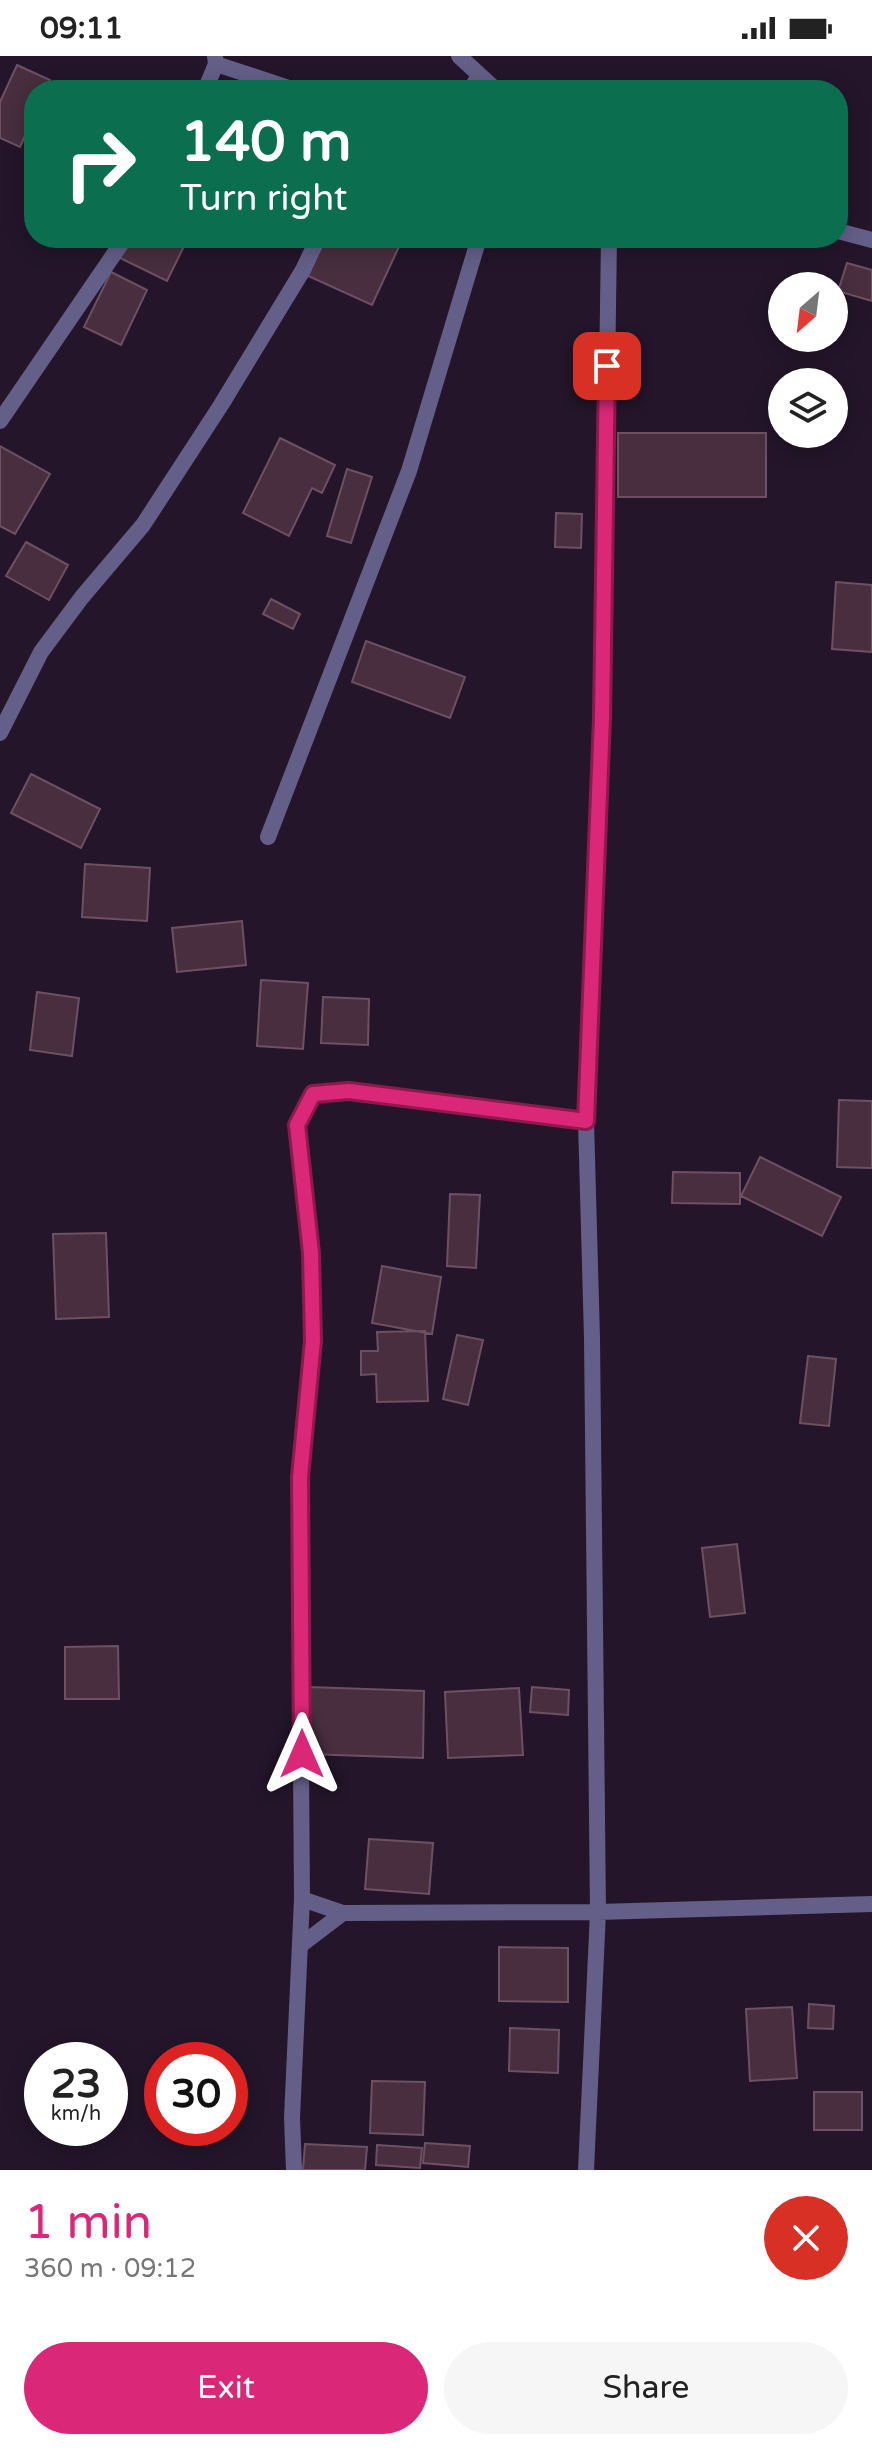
<!DOCTYPE html>
<meta charset="utf-8">
<style>
:root{--surface:#fff;--page:#f6f6f6;--text:#222;--muted:#767676;--accent:#db2777}
body{margin:0;font-family:"Varela Round",sans-serif;background:var(--page);color:var(--text);height:100vh;display:flex;flex-direction:column;font-size:30px;white-space:nowrap}
*{box-sizing:border-box;margin:0}
p{font-size:26px;color:var(--muted)}
.icon{flex:none;width:44px;height:44px;fill:none;stroke:currentColor;stroke-width:2;stroke-linecap:round;stroke-linejoin:round}
.map{position:relative;height:2114px;overflow:hidden}
.details{display:flex;flex-direction:column;background:var(--surface);flex:1}
.details>*{flex:none}
.hud{position:absolute;left:24px;top:24px;width:824px;height:168px;border-radius:32px;box-shadow:0 4px 20px #0003;background:#0b6e4f;color:#fff;overflow:hidden}
.needle{width:52px;rotate:208deg}
.tools{position:absolute;left:768px;top:216px;display:grid;gap:16px}
.tools a{display:grid;place-items:center;width:80px;height:80px;border-radius:50%;background:var(--surface);box-shadow:0 4px 20px #0003;font-size:40px}
.speed{position:absolute;left:24px;top:1986px;display:flex;gap:16px;font-size:40px;font-weight:700;text-align:center}
.speed>*{display:grid;place-content:center;width:104px;height:104px;border-radius:50%;background:var(--surface);box-shadow:0 4px 20px #0003;line-height:1}
.speed small{font-size:20px;font-weight:400}
.speed .limit{border:12px solid #d22;background:#fff;color:#111}
.pin{position:absolute;display:grid;place-items:center;width:68px;height:68px;color:#fff;margin:-34px;border-radius:16px;box-shadow:0 4px 12px #0006}
.me{position:absolute;width:88px;margin:-44px;rotate:0deg;stroke-linejoin:round;filter:drop-shadow(0 0 6px #0008)}
.turn{display:flex;align-items:center;gap:28px;height:168px;padding:0 24px;font-size:36px}
.turn .icon{width:104px;height:104px;stroke-width:2.5}
.turn b{display:block;font-size:56px;line-height:68px}
.round{display:grid;place-items:center;flex:none;width:84px;height:84px;border-radius:42px;background:var(--page)}
.overview{display:flex;align-items:center;justify-content:space-between;height:136px;padding:0 24px}
h1{font-size:48px;font-weight:600;line-height:60px;color:var(--accent)}
.primary-button{display:flex;gap:16px;margin-top:auto;padding:16px 24px}
.primary-button a{flex:1;height:92px;border-radius:48px;background:var(--accent);color:#fff;font-size:32px;font-weight:600;line-height:92px;text-align:center}
.primary-button a+a{background:var(--page);color:var(--text)}
.status{display:flex;justify-content:space-between;align-items:center;height:56px;padding:0 40px;background:var(--surface);direction:ltr}
.status svg{height:22px;fill:currentColor}
.map>svg:first-child{display:block}
.building{fill:#482e3e;stroke:#6d5163;stroke-width:2}
.lines{fill:none;stroke-linecap:round;stroke-linejoin:round}
.street{stroke:#645f88;stroke-width:16}
.route-casing{stroke:#8e194d;stroke-width:20}
.route{stroke:#db2777;stroke-width:14}
</style>
<div class="status"><b>09:11</b><svg viewBox="0 0 49 12"><path d="M0 12V9h3v3zM5 12V6h3v6zM10 12V3h3v9zM15 12V0h3v12zM26 1h20v11H26zM47 4h2v5h-2z"/></svg></div>
<div class="map">
<svg width="872" height="2114" viewBox="0 0 872 2114">
<rect width="100%" height="100%" fill="#24152a"/>
<path class="building" d="M17 9 50 24 46 34H34V60L20 91 0 82V46Z
M17 9 50 24 46 34H34V60L20 91 0 82V46Z
M125 182H188L167 225 116 200Z
M125 182H188L167 225 116 200Z
M322 182H403L372 249 306 219Z
M847 207 872 214V245L838 235Z
M111 216 147 234 121 289 84 271Z
M618 377H766V441H618Z
M280 382 335 409 322 437 312 432 289 480 243 457Z
M0 390 50 418 15 478 0 470Z
M0 390 50 418 15 478 0 470Z
M347 413 372 421 351 487 327 480Z
M556 457 582 458 581 492 555 491Z
M26 486 68 509 49 544 6 520Z
M836 526 872 529V596L832 593Z
M271 543 300 558 293 573 263 558Z
M366 585 465 621 450 662 352 626Z
M31 718 100 753 81 792 11 757Z
M85 808 150 812 147 865 82 861Z
M242 865 246 909 177 916 172 872Z
M261 924 308 927 303 993 257 990Z
M37 936 79 942 72 1000 30 994Z
M323 941 369 943 368 989 321 987Z
M839 1044 872 1045V1112L837 1111Z
M760 1101 841 1141 822 1180 741 1140Z
M673 1116 740 1117V1148L672 1147Z
M450 1138 480 1139 476 1212 447 1210Z
M106 1177 109 1261 56 1263 53 1178Z
M382 1210 441 1221 432 1278 372 1267Z
M425 1275 428 1345 377 1346 376 1318 361 1319V1295H378L377 1276Z
M457 1279 483 1284 468 1349 443 1343Z
M808 1300 836 1303 829 1370 800 1367Z
M737 1488 745 1557 710 1561 702 1492Z
M118 1590 119 1643H65V1591Z
M308 1631 424 1635 423 1702 306 1698Z
M532 1631 569 1634 568 1659 530 1656Z
M519 1632 523 1699 448 1702 445 1636Z
M369 1783 433 1787 429 1838 365 1833Z
M499 1891 568 1892V1946L499 1945Z
M809 1948 834 1950 833 1973 808 1972Z
M792 1951 797 2022 750 2025 746 1953Z
M510 1972 559 1974 558 2017 509 2015Z
M372 2025 425 2026 423 2079 370 2077Z
M814 2036H862V2074H814Z
M425 2087 470 2090 468 2111 423 2107Z
M305 2088 367 2091 365 2114H303Z
M377 2089 422 2092 420 2112 376 2109Z"/>
<g class="lines">
<path class="street" d="M459 0 496 34
M216 8 295 34
M205 34 216 8 215 0
M470 34 479 20
M838 175 872 184
M0 365 125 182
M0 677 41 596 82 541 143 469 221 349 303 214 318 182
M268 781 409 415 479 182
M302 1843 343 1857 598 1856 872 1848
M301 1889 343 1857
M294 2114 292 2062 302 1843 299 1438 303 1372 313 1285 311 1197 297 1069 313 1038 349 1035 586 1065
M586 2114 598 1856 592 1282 586 1065 602 662 609 182"/>
</g>
<g class="lines">
<defs>
<path id="route" d="M302 1698 300 1421 313 1285 311 1197 297 1069 313 1038 349 1035 586 1065 602 662 607 310"/>
</defs>
<use href="#route" class="route-casing"/>
<use href="#route" class="route"/>
</g>
</svg>
<div class="tools">
<a><svg class="needle" viewBox="-14 -14 28 28"><path d="M0-13l5 13h-10z" fill="#e53935"/><path d="M0 13l5-13h-10z" fill="#767676"/></svg></a>
<a><svg class="icon" aria-label="layers" viewBox="0 0 24 24"><path d="M12 4l9 5-9 5-9-5zM3 14l9 5 9-5"/></svg></a>
</div>
<div class="speed"><div>23<small>km/h</small></div><div class="limit">30</div></div>
<div class="pin" style="left:607px;top:310px;background:#d93025"><svg class="icon" aria-label="arrive" viewBox="0 0 24 24"><path d="M6 21V4h12l-3 4 3 4H6"/></svg></div>
<svg class="me" style="left:302px;top:1698px" viewBox="-20 -20 40 40"><path d="M0-17L14 15 0 8-14 15z" fill="#db2777" stroke="#fff" stroke-width="4"/></svg>
<div class="hud">
<div class="turn"><svg class="icon" aria-label="right" viewBox="0 0 24 24"><path d="M7 20v-9h11M14 6l5 5-5 5"/></svg><div><b>140 m</b>Turn right</div></div>
</div>
</div>
<section class="details">
<div class="overview"><div><h1>1 min</h1><p>360 m · 09:12</p></div><a class="round" style="background:#d93025;color:#fff"><svg class="icon" aria-label="close" viewBox="0 0 24 24"><path d="M6 6l12 12M18 6L6 18"/></svg></a></div>
<div class="primary-button"><a>Exit</a><a>Share</a></div>
</section>
